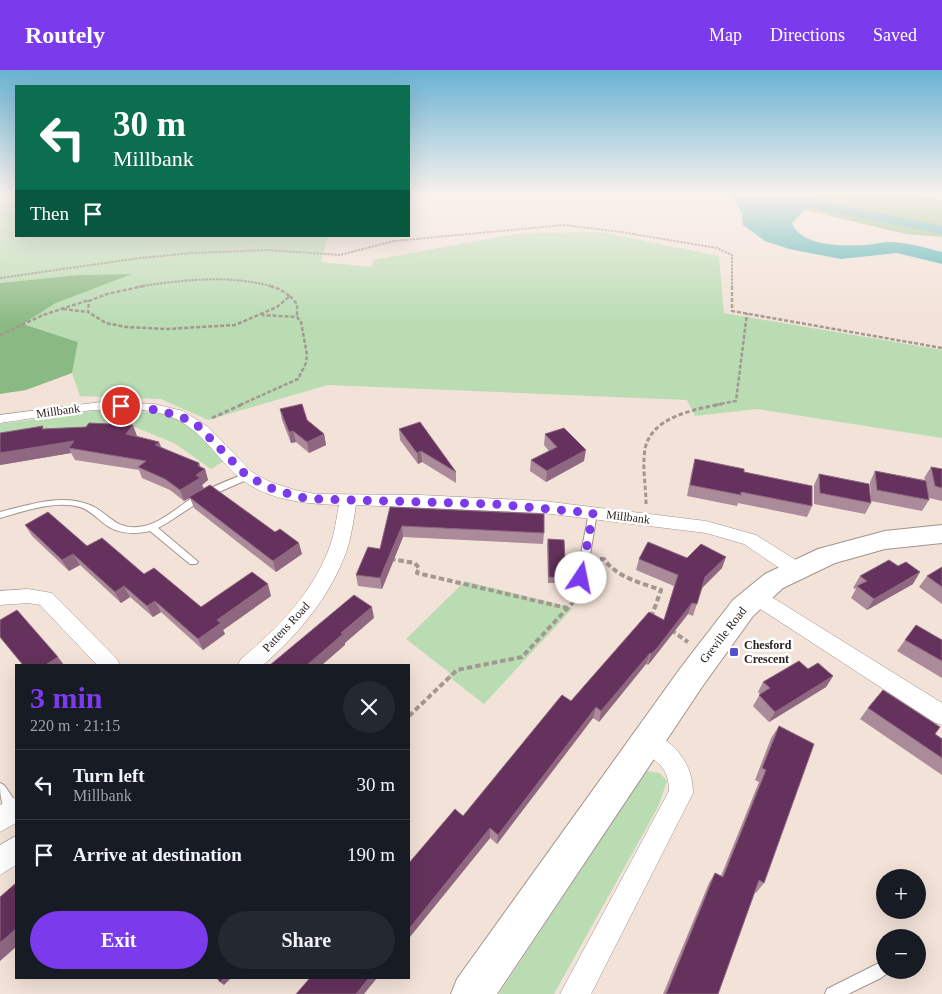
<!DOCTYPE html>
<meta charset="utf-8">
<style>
:root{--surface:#171b24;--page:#242831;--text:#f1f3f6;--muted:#9ea1a6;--line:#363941;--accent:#7c3aed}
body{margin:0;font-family:"Times New Roman",serif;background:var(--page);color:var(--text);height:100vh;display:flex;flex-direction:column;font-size:19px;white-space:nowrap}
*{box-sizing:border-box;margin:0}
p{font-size:16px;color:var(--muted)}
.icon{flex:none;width:28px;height:28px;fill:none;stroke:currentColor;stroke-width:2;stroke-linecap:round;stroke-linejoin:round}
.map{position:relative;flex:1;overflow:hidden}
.drawer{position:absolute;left:15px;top:594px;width:395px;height:315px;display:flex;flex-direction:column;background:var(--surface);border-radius:0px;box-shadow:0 5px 20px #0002}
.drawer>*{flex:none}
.guide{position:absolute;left:15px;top:15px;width:395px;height:152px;border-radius:0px;box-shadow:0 5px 20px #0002;background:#0b6e4f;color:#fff;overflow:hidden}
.buttons{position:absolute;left:876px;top:799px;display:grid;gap:10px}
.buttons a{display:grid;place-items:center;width:50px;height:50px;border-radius:50%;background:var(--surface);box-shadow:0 5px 20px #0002;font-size:25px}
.pin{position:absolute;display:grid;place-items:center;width:42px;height:42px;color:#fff;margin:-21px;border:2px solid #fff;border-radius:50%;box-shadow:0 1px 5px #0007}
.me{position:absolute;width:55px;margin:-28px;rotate:11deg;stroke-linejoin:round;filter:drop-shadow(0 0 4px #0008)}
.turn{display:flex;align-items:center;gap:18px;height:105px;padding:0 15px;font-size:22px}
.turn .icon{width:65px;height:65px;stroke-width:2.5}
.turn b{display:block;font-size:35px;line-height:42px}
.then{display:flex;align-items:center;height:48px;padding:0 15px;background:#0003;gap:10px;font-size:19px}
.round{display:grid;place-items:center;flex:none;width:52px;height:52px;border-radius:26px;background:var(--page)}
.headline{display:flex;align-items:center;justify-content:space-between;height:85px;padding:0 15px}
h1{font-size:30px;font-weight:700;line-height:38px;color:var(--accent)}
.action{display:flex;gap:10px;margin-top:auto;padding:10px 15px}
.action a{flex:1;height:58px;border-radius:30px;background:var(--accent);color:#fff;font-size:20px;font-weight:700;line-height:58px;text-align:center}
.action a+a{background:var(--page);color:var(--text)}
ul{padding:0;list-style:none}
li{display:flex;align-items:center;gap:15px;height:70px;padding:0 15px;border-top:1px solid var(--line)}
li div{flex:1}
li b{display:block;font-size:19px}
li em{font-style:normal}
header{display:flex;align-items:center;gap:30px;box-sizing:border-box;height:70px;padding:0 25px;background:var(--accent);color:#fff}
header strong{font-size:24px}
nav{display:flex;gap:28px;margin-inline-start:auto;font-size:18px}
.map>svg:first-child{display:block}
.green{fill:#b9dcb3}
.forest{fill:#8aba83}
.water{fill:#4aafb1}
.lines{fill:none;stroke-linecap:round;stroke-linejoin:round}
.lane-casing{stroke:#a3948b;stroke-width:2}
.street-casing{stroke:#a3948b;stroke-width:1}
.secondary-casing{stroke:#a3948b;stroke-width:2}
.path-far3{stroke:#a3978f;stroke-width:2;stroke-dasharray:2.5 1;stroke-linecap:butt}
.path-far2{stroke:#a3978f;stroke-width:2.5;stroke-dasharray:4 2;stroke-linecap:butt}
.path-far1{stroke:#a3978f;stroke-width:3;stroke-dasharray:4.5 2.5;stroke-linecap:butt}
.path{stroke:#a3978f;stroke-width:4;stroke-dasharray:5.5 3;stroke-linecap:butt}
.lane{fill:#fff;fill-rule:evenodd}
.street{fill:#fff;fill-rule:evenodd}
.secondary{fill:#fff;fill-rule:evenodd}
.wall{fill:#ab8a9a}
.shaded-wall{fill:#8f6781}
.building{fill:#64325c;stroke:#8f6781}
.route{stroke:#7c3aed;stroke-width:9;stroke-dasharray:0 16.2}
.poi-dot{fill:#5951c9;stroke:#fff;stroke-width:2}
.labels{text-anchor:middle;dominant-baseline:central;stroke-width:5;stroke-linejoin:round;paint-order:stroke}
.street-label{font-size:12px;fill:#2a2420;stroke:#fff}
.poi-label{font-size:12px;font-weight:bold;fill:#2a2420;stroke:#fff;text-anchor:start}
</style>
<header>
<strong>Routely</strong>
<nav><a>Map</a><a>Directions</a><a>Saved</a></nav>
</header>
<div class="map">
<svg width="942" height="924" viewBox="0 0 942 924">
<rect width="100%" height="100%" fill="#f2e2d8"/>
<path class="green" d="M0 125H16V166H328L321 192 371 197 374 190 521 163 600 162 719 186 724 243 942 280V368L757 339 695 346 687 330 328 315 208 350 161 329 80 326 72 303 78 272 23 254 56 233 130 204 78 205 0 213Z
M102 340C132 341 170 339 194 359 205 369 214 380 224 391L211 399 174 373 132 356 0 368V354Z
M465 511 573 538 484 634 448 606 450 603 406 569Z
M646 701 660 703 667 711 658 737 554 924H499Z"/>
<path class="forest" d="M727 125H917L942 131V167L906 164 805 140Z
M132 204 56 233 23 254 78 272 72 303 26 320 0 324V213L78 205Z"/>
<path class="water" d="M728 125H791L942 156V164L807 137 792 153C802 177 842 176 865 175 873 175 881 172 888 172 907 172 925 178 942 182V194L897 183 841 189 789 179 765 171 743 155 742 144 732 126Z"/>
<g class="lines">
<defs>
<path id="lane" d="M248 403 252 406 251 408 205 428 167 453 158 458 196 490 198 492 196 494H190L150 461C133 465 116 464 102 452 95 446 89 440 80 437 54 430 25 441 0 448V442C29 435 61 423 90 435 109 443 114 459 138 457 159 455 175 439 192 428 207 419 230 409 248 403Z
M593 440 597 443 586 508 584 510H578L576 508 589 443Z
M0 713 4 715 16 732V744L14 745C1 740 0 726 0 713Z
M885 890V900H891L881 908 848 924H825L827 919Z"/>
<path id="street" d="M101 332 154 334 183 341 208 357 252 402 270 412 295 420 315 424 420 425 543 431 706 451 756 465 802 494 804 499 802 504 795 506 788 504 744 474 706 463 543 443 356 435C354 448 352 461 349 473 335 521 300 563 263 595H238L241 589C278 558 313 523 330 476 335 463 336 449 339 435 302 434 260 429 233 402 213 382 200 360 174 348 131 328 46 347 0 353V345Z
M28 519 52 523 117 589 120 595H97L40 535 28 533 0 535V521Z
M755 519 762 521 942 633V655L934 652 748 531 745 526 748 521Z
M648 661C675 671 693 694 693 723L591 924H560L669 721C669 688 647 693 637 671L640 664Z
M14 728 16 729V753L0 762V735Z
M16 766V795L0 805V775Z"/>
<path id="secondary" d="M942 455V473L885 479 835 493 783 518 753 546 704 614 497 924H451L457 909 682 596 733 530 765 504 818 479 885 461Z"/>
</defs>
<use href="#lane" class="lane-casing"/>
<use href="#street" class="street-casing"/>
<use href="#secondary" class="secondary-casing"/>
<path class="path-far3" d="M921 125 942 131
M934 125 942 128
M0 208 140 188 192 183 267 180 340 185 394 171 564 155 621 162 717 178 732 185V217
M136 217C181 210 230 204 274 217"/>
<path class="path-far2" d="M144 216 107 224 89 231 88 242 106 253 126 257 166 259 235 255 277 237 290 226
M270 216 279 219 290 226
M732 216V241L942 278
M290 226 297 234V247
M63 239 88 242
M0 265 43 245 89 230
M240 335 298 309 306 293 307 285 301 252 297 247 262 245
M715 335 736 331 747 243"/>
<path class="path-far1" d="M212 348 243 334
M646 434C646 416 642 397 645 379 651 347 695 339 722 334"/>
<path class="path" d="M390 489 415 493 419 498 417 503 567 538
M600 489H604C616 507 641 513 661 520L652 545
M671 560 688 572
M409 646 457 600 522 587 575 530 578 519"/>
<use href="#lane" class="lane"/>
<use href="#street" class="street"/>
<use href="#secondary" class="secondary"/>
</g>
<path class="wall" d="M280 339 307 350 324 364 326 375 309 383 296 372 291 373 282 350Z
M44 359 137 366 159 372 161 377 205 399 208 410 202 415 204 419 302 484 276 502 194 438 190 428 184 431 170 420 142 408 139 400 75 390 71 383 0 395V363Z
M399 359 456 402V413L422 392 418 394 400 370Z
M545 364 584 391 546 412 530 401 531 390 549 381 544 375Z
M695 389 744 402 812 436 807 447 738 433 737 436 687 426 692 400Z
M931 397 942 399V431L929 428V430L922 441 871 431 870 412 875 401 925 410 924 408Z
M819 404 871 433 865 444 814 434V415Z
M390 437 544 463 543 474 403 467 382 519 358 516 356 505 380 479Z
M25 455 87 476 144 504 201 537 271 526 223 560 225 564 203 580 161 542 153 547 130 527 121 533 80 495 69 501 32 466Z
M548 469 566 508 565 513H548L547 475Z
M687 488 722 498 702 518 693 546 688 544 653 589 648 595 646 594 599 652 593 648 497 774 490 768 409 868V793L463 746 664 550 674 516 636 500 639 489Z
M898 496 913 514 867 540 851 528 856 519 853 518 860 506Z
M942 497V534L919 517 927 506Z
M905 570H942V608L897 581Z
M833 606 826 617 769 652 753 636 760 624 758 622 763 612Z
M868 638 935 664 942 669V705L860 649Z
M779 656 764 813 756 823 755 822 718 924H663L709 813 715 803 721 806 759 712 755 710 771 668Z"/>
<path class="shaded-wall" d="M133 355 137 366 130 375 126 364Z
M293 361 296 372 291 373 289 362Z
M324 364 326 375 309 383 307 372Z
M74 371 69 378 71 383 0 395V383Z
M159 372 163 383 155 375Z
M586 380 584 391 546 412 547 401Z
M421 381 422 392 418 394 417 383Z
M199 393 202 401 205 399 208 410 202 415 204 419 184 431 180 420 196 405Z
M402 456 403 467 382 519 380 508Z
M299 473 302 484 276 502 273 491Z
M73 484 80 495 69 501 62 490Z
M726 487 722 498 701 519 705 507Z
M920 502 913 514 867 540 874 529Z
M268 514 271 526 223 560 225 564 203 580 198 569 217 550Z
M124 516 130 527 121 533 115 522Z
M155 531 161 542 153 547 147 536Z
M692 533 688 544 648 595 651 584Z
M372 537 374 548 345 573V575L322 595H307L341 563Z
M650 583 646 594 599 652 601 641Z
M58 587 64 595H48L47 594Z
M833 606 826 617 769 652 775 642Z
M596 637 593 648 497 774 498 765Z
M490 758V768L409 868V859Z
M16 859V877L0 891V873Z
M224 908H231L224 915 220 912Z
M369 908H377L364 924H356Z"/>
<path class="building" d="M302 334 307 350 324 364 307 372 293 361 289 362 280 339Z
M420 352 456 402 421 381 417 383 399 359Z
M89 353 133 355 126 364 159 372 155 375 199 393 198 396 205 399 196 405 200 408 180 420 165 409 138 397 146 391 69 378 74 371 0 383V363L43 356 42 359 86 357Z
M564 358 586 380 547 401 531 390 557 377 545 364Z
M695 389 744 399V402L812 416V436L741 422V425L690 415Z
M931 397 942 399V418L935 416Z
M875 401 926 411 929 430 877 420Z
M819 404 869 414 871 433 820 423Z
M210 415 275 462 280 459 299 473 273 491 189 427Z
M390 437 544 444V463L402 456 380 508 356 505 368 477 380 479Z
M48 442 87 476 102 468 144 504 154 498 201 537 252 502 268 514 217 550 221 553 198 569 155 531 147 536 124 516 115 522 73 484 62 490 25 455Z
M548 469 564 470 566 508 549 507Z
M648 472 687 488 701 474 726 487 705 507 697 534 692 533 657 578 651 584 650 583 601 641 596 637 498 765 490 758 409 859V793L455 739 463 746 562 625 571 631 649 542 664 550 678 505 639 489Z
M889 490 898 496 906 492 920 502 874 529 857 516 867 511 860 506Z
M942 497V517L927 506Z
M354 525 372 537 341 563 343 564 307 595H270Z
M17 540 58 587 47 594 48 595H23L0 567V550Z
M916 555 942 570V591L905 570Z
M799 591 808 599 818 593 833 606 775 642 759 625 770 618 763 612Z
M883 620 940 657 935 664 942 669V688L868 638Z
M779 656 814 674 764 813 759 810 718 924H666L715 803 723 807 766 700 762 698Z
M16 813V859L0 873V827Z
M217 908H224L220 912Z
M310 908H369L356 924H296Z"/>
<linearGradient id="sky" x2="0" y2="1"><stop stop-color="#69b2d2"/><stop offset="0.49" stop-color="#f9f2ed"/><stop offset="1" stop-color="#f9f2ed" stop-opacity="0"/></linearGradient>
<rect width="942" height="254" fill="url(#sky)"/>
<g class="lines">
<path class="route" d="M121 336 158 340 182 347 197 355 247 406 271 418 298 427 315 429 494 434 593 443 581 508"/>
</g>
<rect class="poi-dot" x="729" y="577" width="10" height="10" rx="2.5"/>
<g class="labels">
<g class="street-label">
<text transform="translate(58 341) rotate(-8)">Millbank</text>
<text transform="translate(628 447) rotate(7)">Millbank</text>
<text transform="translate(286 557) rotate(-47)">Pattens Road</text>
<text transform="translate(723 565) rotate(-52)">Greville Road</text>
</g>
<g class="poi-label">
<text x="744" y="575">Chesford<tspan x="744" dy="14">Crescent</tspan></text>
</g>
</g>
</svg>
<div class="buttons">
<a>+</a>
<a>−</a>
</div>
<div class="pin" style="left:121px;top:336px;background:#d93025"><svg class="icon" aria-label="arrive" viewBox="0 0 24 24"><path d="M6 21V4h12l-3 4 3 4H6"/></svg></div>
<svg class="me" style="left:581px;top:508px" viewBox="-20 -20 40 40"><circle r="19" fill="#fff"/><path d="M0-13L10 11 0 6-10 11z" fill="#7c3aed"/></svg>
<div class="guide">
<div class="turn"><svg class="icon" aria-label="left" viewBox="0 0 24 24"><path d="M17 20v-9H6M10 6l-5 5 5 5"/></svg><div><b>30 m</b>Millbank</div></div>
<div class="then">Then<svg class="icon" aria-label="arrive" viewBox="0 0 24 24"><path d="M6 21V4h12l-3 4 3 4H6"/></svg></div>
</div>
<section class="drawer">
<div class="headline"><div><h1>3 min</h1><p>220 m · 21:15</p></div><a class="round"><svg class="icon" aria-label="close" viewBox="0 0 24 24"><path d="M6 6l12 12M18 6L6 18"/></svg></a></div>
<ul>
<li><svg class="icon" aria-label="left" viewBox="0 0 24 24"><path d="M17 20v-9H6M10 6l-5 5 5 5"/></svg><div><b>Turn left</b><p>Millbank</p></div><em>30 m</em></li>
<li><svg class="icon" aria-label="arrive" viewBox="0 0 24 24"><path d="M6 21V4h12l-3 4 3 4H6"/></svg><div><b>Arrive at destination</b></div><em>190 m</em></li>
</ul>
<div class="action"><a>Exit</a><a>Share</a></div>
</section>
</div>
